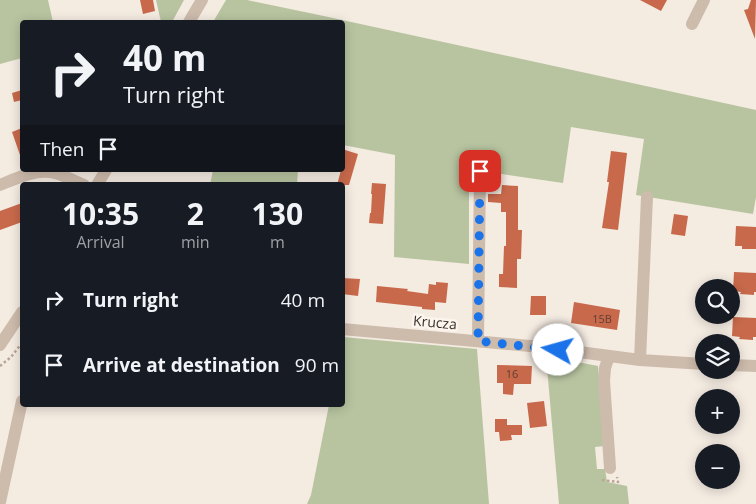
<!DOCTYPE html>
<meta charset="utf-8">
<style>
:root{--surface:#171b24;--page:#242831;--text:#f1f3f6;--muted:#9ea1a6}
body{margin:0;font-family:"Open Sans",sans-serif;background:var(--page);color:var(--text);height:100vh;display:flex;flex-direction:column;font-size:19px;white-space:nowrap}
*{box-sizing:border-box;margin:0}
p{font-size:16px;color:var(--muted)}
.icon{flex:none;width:28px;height:28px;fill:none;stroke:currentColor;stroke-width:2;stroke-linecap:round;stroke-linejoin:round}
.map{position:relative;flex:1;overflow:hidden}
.sheet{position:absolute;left:20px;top:182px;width:325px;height:225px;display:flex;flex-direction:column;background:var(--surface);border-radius:5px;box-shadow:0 2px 12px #0003}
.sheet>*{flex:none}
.top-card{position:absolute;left:20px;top:20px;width:325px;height:152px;border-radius:5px;box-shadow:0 2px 12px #0003;background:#171b24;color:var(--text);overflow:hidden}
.controls{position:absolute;left:695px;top:279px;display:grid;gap:10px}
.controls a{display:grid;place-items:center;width:45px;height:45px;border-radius:50%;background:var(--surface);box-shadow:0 2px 12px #0003;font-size:25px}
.pin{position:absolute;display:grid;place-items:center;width:42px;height:42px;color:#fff;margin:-21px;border-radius:10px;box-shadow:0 2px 8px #0006}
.me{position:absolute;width:55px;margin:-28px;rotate:277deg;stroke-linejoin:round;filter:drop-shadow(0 0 4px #0008)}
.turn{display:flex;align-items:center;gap:18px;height:105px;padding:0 20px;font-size:22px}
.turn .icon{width:65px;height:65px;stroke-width:2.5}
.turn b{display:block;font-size:35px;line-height:42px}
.then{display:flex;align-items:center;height:48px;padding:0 20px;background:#0003;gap:10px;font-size:19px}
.eta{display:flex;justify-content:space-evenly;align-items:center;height:85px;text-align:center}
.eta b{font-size:30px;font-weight:700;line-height:35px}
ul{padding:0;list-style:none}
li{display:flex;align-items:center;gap:15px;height:65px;padding:0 20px}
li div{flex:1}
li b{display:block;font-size:19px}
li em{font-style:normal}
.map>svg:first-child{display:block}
.green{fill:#b8c4a0}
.building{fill:#c8694b}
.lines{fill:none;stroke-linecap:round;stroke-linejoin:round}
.path{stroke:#b9a596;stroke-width:2.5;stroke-dasharray:2.5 2.5;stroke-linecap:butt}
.minor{stroke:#cdbbac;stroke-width:12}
.route{stroke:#1a73e8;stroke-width:9;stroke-dasharray:0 16.2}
.labels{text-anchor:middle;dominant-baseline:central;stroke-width:5;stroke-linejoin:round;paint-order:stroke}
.number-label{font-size:11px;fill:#5e3e33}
.street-label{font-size:14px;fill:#3b302b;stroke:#fbf5ee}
</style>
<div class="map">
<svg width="756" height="504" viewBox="0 0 756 504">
<rect width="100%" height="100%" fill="#f4ebe1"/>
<path class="green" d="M0 0H48L53 22H22V58L0 64Z
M156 0H184L172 22H161Z
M226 0H247L319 15 756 110V197L753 214 636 195 644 139 571 127 563 183 488 172 469 168V264L394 257 395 155 343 145 342 22H213Z
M213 170H298L297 185H210Z
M343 337 477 349 489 504H307L311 495 329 405H342Z
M546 356 598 366 605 446 595 447 597 469H605L607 482 627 486 629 504H559Z"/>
<path class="building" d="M140 0H153L155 11 143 14Z
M640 0H667L661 11Z
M751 0H756L755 39 744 10 748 9Z
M22 90V100L14 102 12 93Z
M22 128V158H21L12 132Z
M342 149 358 154 349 185H337L341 170H342Z
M611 151 627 153 618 230 602 228 609 182H607Z
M372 183 386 184 383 224 369 223 370 213H371L372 194H371Z
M502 185 518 186V230H522L521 259H517V288L499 287V274H503L504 246H506V212H501V203L488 202V194H501Z
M22 203V222L0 230V211Z
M674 214 688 216 685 236 671 234Z
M736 226 756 227V249H742V246H735Z
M734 272 756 273V292H754V295L740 294 741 292 733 291Z
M342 278 360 279 358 296 342 294Z
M436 282 448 283 446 303 435 302V310L422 309V307L376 302 377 286 408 289 407 291 428 294 429 284 436 285Z
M531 296H546V315H530Z
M574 302 620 310 617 330 571 323Z
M733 317 756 318V337H753V340L739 339 740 337 732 336Z
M497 365 532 366 531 384H514L513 395 503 394V383H497Z
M544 401 547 426 530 428 527 403Z
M495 419H507V425H522V435H511L512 440 500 441 499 432H495Z"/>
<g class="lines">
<path class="path" d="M0 366 11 357 22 343
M602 480 618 482 617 477"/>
<path class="minor" d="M189 22 202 0
M692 24 704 0
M0 185C15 179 33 170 50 172 61 173 73 181 84 185
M97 185 106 170
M342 329 541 347 640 360 704 364
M478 341 480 171
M0 345 22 312
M609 356 605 368 604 381 610 468
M640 360 647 197
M731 365 756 366
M0 502 22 401"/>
</g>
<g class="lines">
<path class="route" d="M480 171 478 341 558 350"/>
</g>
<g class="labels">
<g class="number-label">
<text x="602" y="318">15B</text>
<text x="512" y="373">16</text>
</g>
<g class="street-label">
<text transform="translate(435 322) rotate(5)">Krucza</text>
</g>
</g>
</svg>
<div class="controls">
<a><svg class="icon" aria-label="search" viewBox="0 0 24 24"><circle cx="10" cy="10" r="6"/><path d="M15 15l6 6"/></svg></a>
<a><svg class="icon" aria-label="layers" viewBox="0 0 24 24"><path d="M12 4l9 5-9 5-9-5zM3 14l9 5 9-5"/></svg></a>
<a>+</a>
<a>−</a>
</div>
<div class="pin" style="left:480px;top:171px;background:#d93025"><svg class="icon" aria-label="arrive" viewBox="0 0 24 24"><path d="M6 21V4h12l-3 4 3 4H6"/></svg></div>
<svg class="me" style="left:558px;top:350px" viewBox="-20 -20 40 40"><circle r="19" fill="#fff"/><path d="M0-13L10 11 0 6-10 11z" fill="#1a73e8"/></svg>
<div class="top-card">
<div class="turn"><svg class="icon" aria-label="right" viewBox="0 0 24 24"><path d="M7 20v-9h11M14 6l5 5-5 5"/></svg><div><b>40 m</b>Turn right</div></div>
<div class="then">Then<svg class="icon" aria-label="arrive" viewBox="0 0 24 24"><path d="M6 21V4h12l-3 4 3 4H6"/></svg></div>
</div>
<section class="sheet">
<div class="eta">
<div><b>10:35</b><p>Arrival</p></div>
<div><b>2</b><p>min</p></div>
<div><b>130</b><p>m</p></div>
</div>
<ul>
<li><svg class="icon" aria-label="right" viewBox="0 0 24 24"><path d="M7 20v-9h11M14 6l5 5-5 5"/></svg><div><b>Turn right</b></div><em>40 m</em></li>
<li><svg class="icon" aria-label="arrive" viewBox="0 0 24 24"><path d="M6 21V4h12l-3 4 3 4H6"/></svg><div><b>Arrive at destination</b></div><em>90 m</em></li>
</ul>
</section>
</div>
